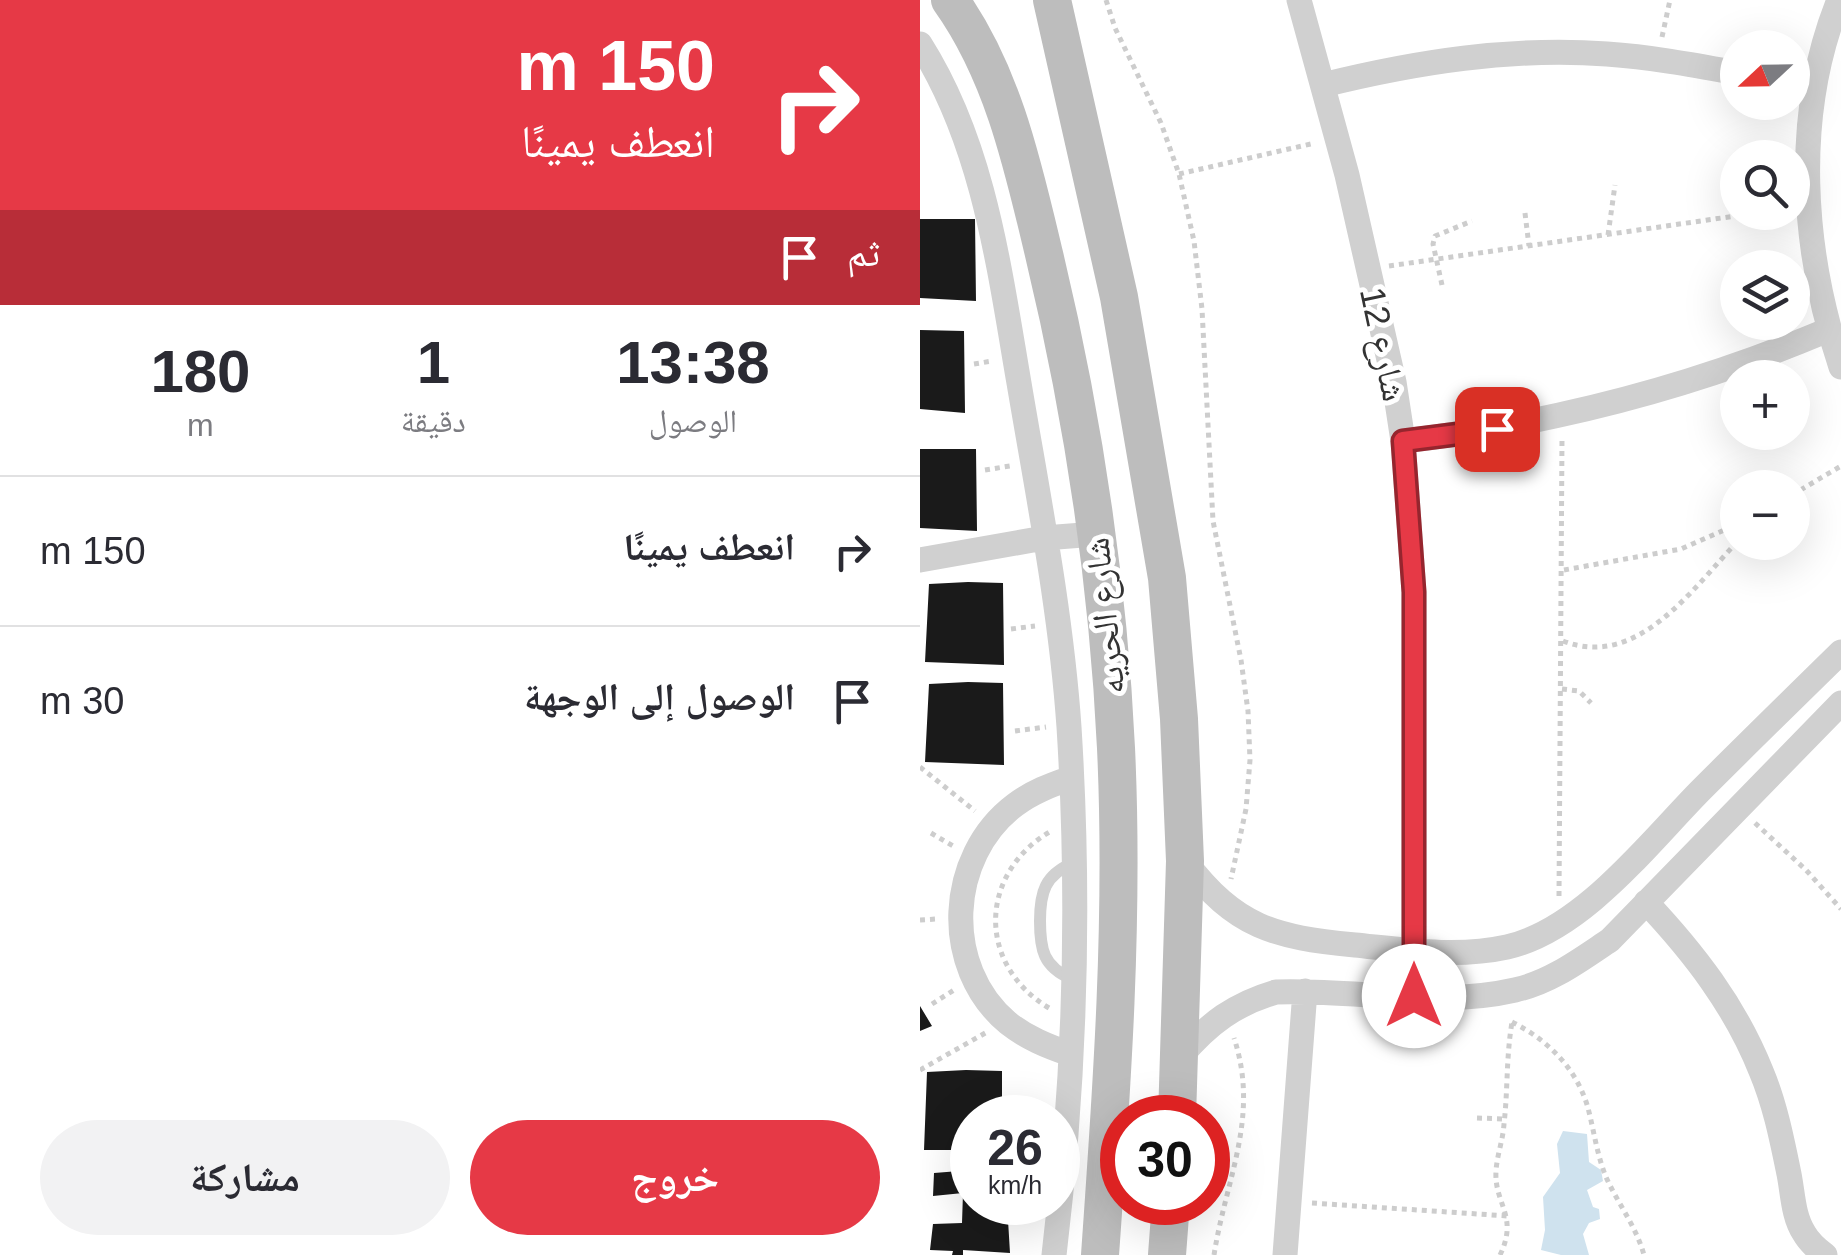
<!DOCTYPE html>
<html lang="ar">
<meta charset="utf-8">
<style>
:root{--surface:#fff;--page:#f2f2f3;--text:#2b2b33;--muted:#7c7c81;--line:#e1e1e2;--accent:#e63946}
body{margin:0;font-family:Arial,"Noto Naskh Arabic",sans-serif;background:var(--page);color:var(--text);direction:rtl;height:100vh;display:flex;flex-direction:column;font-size:38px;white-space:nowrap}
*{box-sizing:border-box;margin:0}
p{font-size:32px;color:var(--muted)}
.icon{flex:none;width:55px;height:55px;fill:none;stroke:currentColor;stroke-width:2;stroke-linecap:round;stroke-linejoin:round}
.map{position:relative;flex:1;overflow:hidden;direction:ltr}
.drawer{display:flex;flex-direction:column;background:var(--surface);width:920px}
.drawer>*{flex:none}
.hud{background:#e63946;color:#fff;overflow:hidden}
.needle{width:65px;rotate:248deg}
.tools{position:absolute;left:800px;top:30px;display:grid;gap:20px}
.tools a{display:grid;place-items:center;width:90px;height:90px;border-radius:50%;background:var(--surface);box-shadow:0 10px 40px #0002;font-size:50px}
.speed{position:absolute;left:30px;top:1095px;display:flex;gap:20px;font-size:50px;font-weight:700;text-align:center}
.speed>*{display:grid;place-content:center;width:130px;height:130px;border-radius:50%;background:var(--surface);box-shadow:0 10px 40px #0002;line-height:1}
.speed small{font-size:25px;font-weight:400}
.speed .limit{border:15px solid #d22;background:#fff;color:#111}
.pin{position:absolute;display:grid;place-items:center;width:85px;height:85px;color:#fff;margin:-42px;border-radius:20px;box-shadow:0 5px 15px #0006}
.me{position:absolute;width:110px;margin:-55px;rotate:0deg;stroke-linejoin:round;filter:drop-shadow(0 0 8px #0008)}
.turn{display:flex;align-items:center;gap:35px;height:210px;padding:0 40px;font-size:45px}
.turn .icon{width:130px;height:130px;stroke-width:2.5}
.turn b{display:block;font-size:70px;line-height:85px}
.then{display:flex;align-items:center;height:95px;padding:0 40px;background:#0003;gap:20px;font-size:38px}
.eta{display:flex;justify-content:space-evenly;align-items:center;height:170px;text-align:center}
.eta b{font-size:60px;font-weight:800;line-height:70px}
.button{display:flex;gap:20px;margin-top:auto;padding:20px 40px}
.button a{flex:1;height:115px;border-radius:60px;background:var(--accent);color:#fff;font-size:40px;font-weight:800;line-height:115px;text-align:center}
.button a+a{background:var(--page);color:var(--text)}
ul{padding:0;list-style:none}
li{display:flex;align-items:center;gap:30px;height:150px;padding:0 40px;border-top:2px solid var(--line)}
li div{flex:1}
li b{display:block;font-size:38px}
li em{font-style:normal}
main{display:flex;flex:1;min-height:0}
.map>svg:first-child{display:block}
.water{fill:#cfe2ee}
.building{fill:#1a1a1a}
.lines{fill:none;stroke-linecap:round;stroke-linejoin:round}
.path{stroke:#cdcdcd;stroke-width:5;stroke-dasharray:5 5;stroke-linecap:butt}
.lane{stroke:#d0d0d0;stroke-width:12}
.street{stroke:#d0d0d0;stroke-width:25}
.secondary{stroke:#bdbdbd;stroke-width:38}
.route-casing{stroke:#96252e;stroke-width:25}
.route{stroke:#e63946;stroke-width:18}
.labels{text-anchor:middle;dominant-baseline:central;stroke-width:10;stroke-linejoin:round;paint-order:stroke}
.street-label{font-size:35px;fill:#333;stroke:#fff}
</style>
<main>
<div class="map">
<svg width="921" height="1255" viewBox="0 0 921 1255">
<rect width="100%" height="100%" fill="#fff"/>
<path class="water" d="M643 1131 667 1134 669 1162 681 1170 683 1181 667 1190 673 1207 679 1209 680 1219 669 1223 663 1234 669 1255H641L621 1250 625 1230 623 1197 640 1173 637 1144Z"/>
<path class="building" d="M0 219H55L56 301 0 298Z
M0 330 44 331 45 413 0 409Z
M0 449H56L57 531 0 528Z
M48 582 83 583 84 665 5 662 9 584Z
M48 682 83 683 84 765 5 762 9 684Z
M0 1006 12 1026 0 1031Z
M46 1070 82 1071V1118H52V1150H4L7 1072Z
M52 1170V1202H72L71 1220H88L90 1253 43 1250V1255H32L33 1251 10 1250 13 1224 42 1223 43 1193 13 1196 14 1173Z"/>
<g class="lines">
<path class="path" d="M186 0 195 28 241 123 259 174 274 241 282 309 293 521 321 660 328 711 330 760 326 809 311 879
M742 37 750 0
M259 174 395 143
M605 213 609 246
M688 235 695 185
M469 266 843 212
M522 285 513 244 515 236 552 221
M54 364 72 361
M65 470 90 466
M872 495 921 466
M644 570 761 549 818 524
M91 629 115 626
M643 641C718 670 773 588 818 541
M642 689 659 691 671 703
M95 731 126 727
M0 767 55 811
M835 823 886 870 921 909
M11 833 33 846
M639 896 642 438
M0 920 17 919
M12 1004 34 990
M129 1008C56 964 59 873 131 831
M592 1022C628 1040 657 1069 668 1108 674 1131 677 1155 686 1177 698 1204 716 1226 724 1255
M0 1070 67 1032
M101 1108 123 1109
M557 1118 585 1119
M392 1203 588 1216
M94 1207 117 1209
M294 1255C306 1178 340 1117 314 1038
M580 1255C599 1216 574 1204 576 1171 577 1155 583 1140 584 1124 588 1089 586 1058 592 1022"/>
<path class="lane" d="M152 979C123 967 120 949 120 921 120 892 125 875 153 863"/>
<path class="street" d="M379 0 427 175 474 382 483 441 494 592V996
M919 0C872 116 882 251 921 367
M0 44C64 145 79 267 99 383 118 496 141 611 149 727 160 901 155 1081 134 1255
M403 85C496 62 591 47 687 54 731 57 774 65 818 73
M483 441C632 424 770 388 908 330
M0 560 124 538 176 534
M265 861C316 928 354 937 435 945 485 950 537 958 587 947 662 930 727 845 780 791 827 744 874 698 921 652
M726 902C774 953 815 1006 841 1071 855 1104 862 1140 869 1174 873 1194 873 1216 884 1233 889 1242 897 1249 905 1255
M150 1054C127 1046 107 1038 88 1023 21 967 27 856 95 805 112 792 131 785 151 778
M261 1056C289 1023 315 1004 356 992 435 989 518 1008 595 990 631 982 660 960 690 940L921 703
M365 1255 385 991"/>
<path class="secondary" d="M30 0C83 74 103 166 124 254 163 416 188 581 196 748 204 917 192 1087 180 1255
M132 0 199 297 247 578 259 719 265 861 257 1118
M247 1255 251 1202"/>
</g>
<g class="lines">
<defs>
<path id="route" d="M494 996V592L483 441 577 429"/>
</defs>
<use href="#route" class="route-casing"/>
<use href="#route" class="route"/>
</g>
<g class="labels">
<g class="street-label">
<text transform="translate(464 344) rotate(78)">شارع 12</text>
<text transform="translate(184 616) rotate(-96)">شارع الحريه</text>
</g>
</g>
</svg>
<div class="tools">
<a><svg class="needle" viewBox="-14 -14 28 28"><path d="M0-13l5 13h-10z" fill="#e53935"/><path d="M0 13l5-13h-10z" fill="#7c7c81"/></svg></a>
<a><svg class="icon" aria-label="search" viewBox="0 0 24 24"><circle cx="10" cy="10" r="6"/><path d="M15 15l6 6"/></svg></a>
<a><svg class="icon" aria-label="layers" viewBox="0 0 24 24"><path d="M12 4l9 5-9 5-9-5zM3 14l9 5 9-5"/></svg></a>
<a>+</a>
<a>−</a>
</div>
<div class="speed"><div>26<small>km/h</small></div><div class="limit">30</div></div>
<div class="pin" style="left:577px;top:429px;background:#d93025"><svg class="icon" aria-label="arrive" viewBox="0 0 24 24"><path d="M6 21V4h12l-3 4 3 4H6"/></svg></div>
<svg class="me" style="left:494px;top:996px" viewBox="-20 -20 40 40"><circle r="19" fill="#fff"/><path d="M0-13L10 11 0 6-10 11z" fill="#e63946"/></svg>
</div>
<section class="drawer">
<div class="hud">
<div class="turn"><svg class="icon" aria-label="right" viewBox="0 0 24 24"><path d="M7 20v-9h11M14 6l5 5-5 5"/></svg><div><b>150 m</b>انعطف يمينًا</div></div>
<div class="then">ثم<svg class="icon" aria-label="arrive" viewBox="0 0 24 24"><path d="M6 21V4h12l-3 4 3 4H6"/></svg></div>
</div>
<div class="eta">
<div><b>13:38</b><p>الوصول</p></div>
<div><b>1</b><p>دقيقة</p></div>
<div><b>180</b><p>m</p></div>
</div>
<ul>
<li><svg class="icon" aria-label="right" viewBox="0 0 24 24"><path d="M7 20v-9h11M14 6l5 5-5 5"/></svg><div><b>انعطف يمينًا</b></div><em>150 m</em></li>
<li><svg class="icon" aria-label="arrive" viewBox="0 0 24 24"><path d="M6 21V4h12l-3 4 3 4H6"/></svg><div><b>الوصول إلى الوجهة</b></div><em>30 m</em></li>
</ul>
<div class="button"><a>خروج</a><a>مشاركة</a></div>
</section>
</main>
